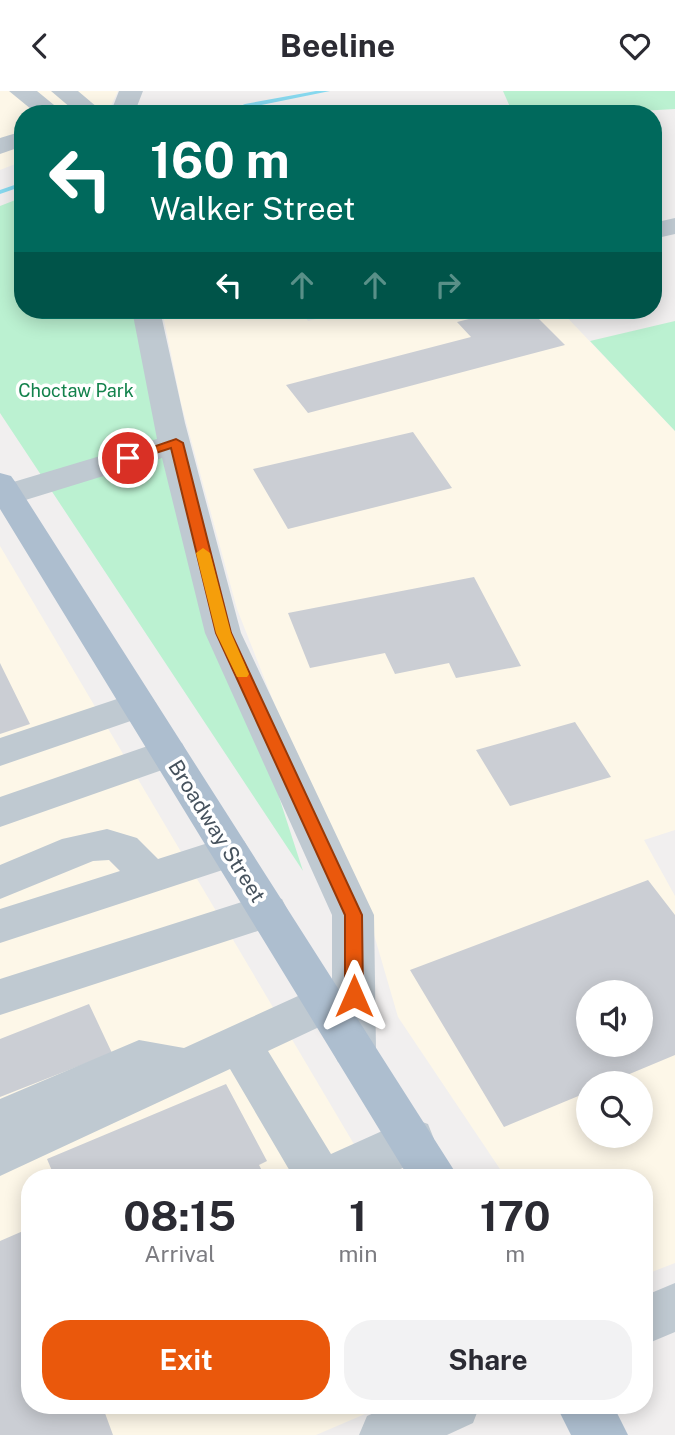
<!DOCTYPE html>
<style>
:root{--surface:#fff;--page:#f2f2f3;--text:#2b2b33;--muted:#7c7c81;--accent:#ea580c}
body{margin:0;font-family:"Public Sans",sans-serif;background:var(--page);color:var(--text);height:100vh;display:flex;flex-direction:column;font-size:26px;white-space:nowrap}
*{box-sizing:border-box;margin:0}
p{font-size:23px;color:var(--muted)}
.icon{flex:none;width:38px;height:38px;fill:none;stroke:currentColor;stroke-width:2;stroke-linecap:round;stroke-linejoin:round}
.map{position:relative;flex:1;overflow:hidden}
.side{position:absolute;left:21px;top:1078px;width:632px;height:245px;display:flex;flex-direction:column;background:var(--surface);border-radius:28px;box-shadow:0 4px 18px #0003}
.side>*{flex:none}
.hud{position:absolute;left:14px;top:14px;width:648px;height:214px;border-radius:28px;box-shadow:0 4px 18px #0003;background:#00695c;color:#fff;overflow:hidden}
.buttons{position:absolute;left:576px;top:889px;display:grid;gap:14px}
.buttons a{display:grid;place-items:center;width:77px;height:77px;border-radius:50%;background:var(--surface);box-shadow:0 4px 18px #0003;font-size:35px}
.pin{position:absolute;display:grid;place-items:center;width:60px;height:60px;color:#fff;margin:-30px;border:4px solid #fff;border-radius:50%;box-shadow:0 2px 7px #0007}
.me{position:absolute;width:77px;margin:-38px;rotate:0deg;stroke-linejoin:round;filter:drop-shadow(0 0 5px #0008)}
.turn{display:flex;align-items:center;gap:24px;height:147px;padding:0 21px;font-size:32px}
.turn .icon{width:91px;height:91px;stroke-width:2.5}
.turn b{display:block;font-size:49px;line-height:60px}
.lanes{display:flex;align-items:center;height:66px;padding:0 21px;background:#0003;justify-content:center;gap:35px;direction:ltr}
.lanes .off{opacity:.35}
.eta{display:flex;justify-content:space-evenly;align-items:center;height:119px;text-align:center}
.eta b{font-size:42px;font-weight:700;line-height:49px}
.primary-button{display:flex;gap:14px;margin-top:auto;padding:14px 21px}
.primary-button a{flex:1;height:80px;border-radius:28px;background:var(--accent);color:#fff;font-size:28px;font-weight:700;line-height:80px;text-align:center}
.primary-button a+a{background:var(--page);color:var(--text)}
header{display:flex;justify-content:space-between;align-items:center;height:91px;padding:0 21px;background:var(--surface);font-size:32px;font-weight:700}
.map>svg:first-child{display:block}
.commercial{fill:#fdf7e8;fill-rule:evenodd}
.green{fill:#bbf1d1}
.lines{fill:none;stroke-linecap:round;stroke-linejoin:round}
.stream{fill:#87d9ef;fill-rule:evenodd}
.building{fill:#cbced4;fill-rule:evenodd}
.minor{fill:#bfc9d1;fill-rule:evenodd}
.major{fill:#adbecf;fill-rule:evenodd}
.route{fill:#ea580c;stroke:#983908;stroke-width:2}
.slow{fill:#f59e0b}
.labels{text-anchor:middle;dominant-baseline:central;stroke-width:7;stroke-linejoin:round;paint-order:stroke}
.far-park-label{font-size:18px;fill:#13824c;stroke:#fff}
.street-label{font-size:21px;fill:#46525d;stroke:#fff}
</style>
<header><svg class="icon" aria-label="back" viewBox="0 0 24 24"><path d="M15 5l-7 7 7 7"/></svg>Beeline<svg class="icon" aria-label="heart" viewBox="0 0 24 24"><path d="M12 20l-8-8c-3-5 5-10 8-4 3-6 11-1 8 4z"/></svg></header>
<div class="map">
<svg width="675" height="1344" viewBox="0 0 675 1344">
<rect width="100%" height="100%" fill="#f1efef"/>
<path class="commercial" d="M0 0H118L107 23H23V70L0 79Z
M162 219H300L308 230 351 219H560L675 340V739L644 749 675 805V1172L644 1184V1087H506L398 926 361 799 287 645 237 518 181 312ZM588 901H640V954H588ZM588 992H640V1045H588Z
M0 455 374 1087H30V1314H386L316 1344H0Z"/>
<path class="green" d="M503 0H675V18L623 21 510 16Z
M23 106V219H135L175 385 303 780 0 322V115Z
M675 230V340L590 250Z"/>
<g class="lines">
<path class="stream" d="M316 0H330L247 17 231 23H221L245 13Z
M23 91V95L0 103V99Z"/>
</g>
<path class="building" d="M505 219H530L565 254 308 322 286 294 471 246 457 231Z
M413 341 452 397 288 438 253 378Z
M474 486 521 575 456 587 449 572 395 583 385 562 310 577 288 522Z
M0 572 30 633 0 643Z
M575 631 611 686 510 715 476 659Z
M648 789 675 824V964L608 992H588V1001L504 1036 410 879ZM588 901H640V954H588Z
M89 913 112 962 0 1006V948Z
M226 993 267 1070 259 1074 266 1087H55L47 1068Z
M30 1137V1314H102L113 1344H0V1150Z"/>
<g class="lines">
<path class="minor" d="M9 0H37L65 23H37Z
M51 0H78L104 22 78 23Z
M119 0H143L134 23H110Z
M23 40V55L0 63V47Z
M675 127V143L653 148V132Z
M132 219H160L185 332 241 542 374 824 376 958 370 971 354 977 338 971 332 958V930L268 960 331 1063 411 1027 428 1033 434 1048C412 1095 338 1087 294 1087L230 978 0 1085V1008L139 949 184 957 309 900 324 895 332 898V824L205 542 162 367 19 411 0 412V395L157 348Z
M138 601 151 605 157 614 151 623 0 675V647Z
M168 648 182 652 187 662 182 672 0 736V706Z
M107 738 137 747 158 768 230 745 244 750 250 761 244 772 0 852V818L120 780 109 769 93 770 0 808V774L62 748Z
M267 803 282 808 288 820 282 832 0 924V888Z
M675 1192V1241L644 1254V1205Z
M392 1314H480L473 1332 447 1344H359L367 1325Z"/>
<path class="major" d="M0 382 11 385 16 392 459 1087H409L0 418Z
M556 1314H613L628 1344H571Z"/>
</g>
<path class="route" d="M176 348 183 352 231 542 362 824 363 905 354 912 345 905V824L216 542 171 357 128 371 121 367Z"/>
<path class="slow" d="M203 457 210 462 231 542 249 583 247 586H237L216 542 196 462Z"/>
<g class="labels">
<g class="far-park-label">
<text x="76" y="299">Choctaw Park</text>
</g>
<g class="street-label">
<text transform="translate(217 740) rotate(58)">Broadway Street</text>
</g>
</g>
</svg>
<div class="buttons">
<a><svg class="icon" aria-label="sound" viewBox="0 0 24 24"><path d="M4 9h4l5-4v14l-5-4H4zM17 9q2 3 0 6"/></svg></a>
<a><svg class="icon" aria-label="search" viewBox="0 0 24 24"><circle cx="10" cy="10" r="6"/><path d="M15 15l6 6"/></svg></a>
</div>
<div class="pin" style="left:128px;top:367px;background:#d93025"><svg class="icon" aria-label="arrive" viewBox="0 0 24 24"><path d="M6 21V4h12l-3 4 3 4H6"/></svg></div>
<svg class="me" style="left:354px;top:905px" viewBox="-20 -20 40 40"><path d="M0-17L14 15 0 8-14 15z" fill="#ea580c" stroke="#fff" stroke-width="4"/></svg>
<div class="hud">
<div class="turn"><svg class="icon" aria-label="left" viewBox="0 0 24 24"><path d="M17 20v-9H6M10 6l-5 5 5 5"/></svg><div><b>160 m</b>Walker Street</div></div>
<div class="lanes"><svg class="icon" aria-label="left" viewBox="0 0 24 24"><path d="M17 20v-9H6M10 6l-5 5 5 5"/></svg><svg class="icon off" aria-label="ahead" viewBox="0 0 24 24"><path d="M12 20V5M6 11l6-6 6 6"/></svg><svg class="icon off" aria-label="ahead" viewBox="0 0 24 24"><path d="M12 20V5M6 11l6-6 6 6"/></svg><svg class="icon off" aria-label="right" viewBox="0 0 24 24"><path d="M7 20v-9h11M14 6l5 5-5 5"/></svg></div>
</div>
<section class="side">
<div class="eta">
<div><b>08:15</b><p>Arrival</p></div>
<div><b>1</b><p>min</p></div>
<div><b>170</b><p>m</p></div>
</div>
<div class="primary-button"><a>Exit</a><a>Share</a></div>
</section>
</div>
